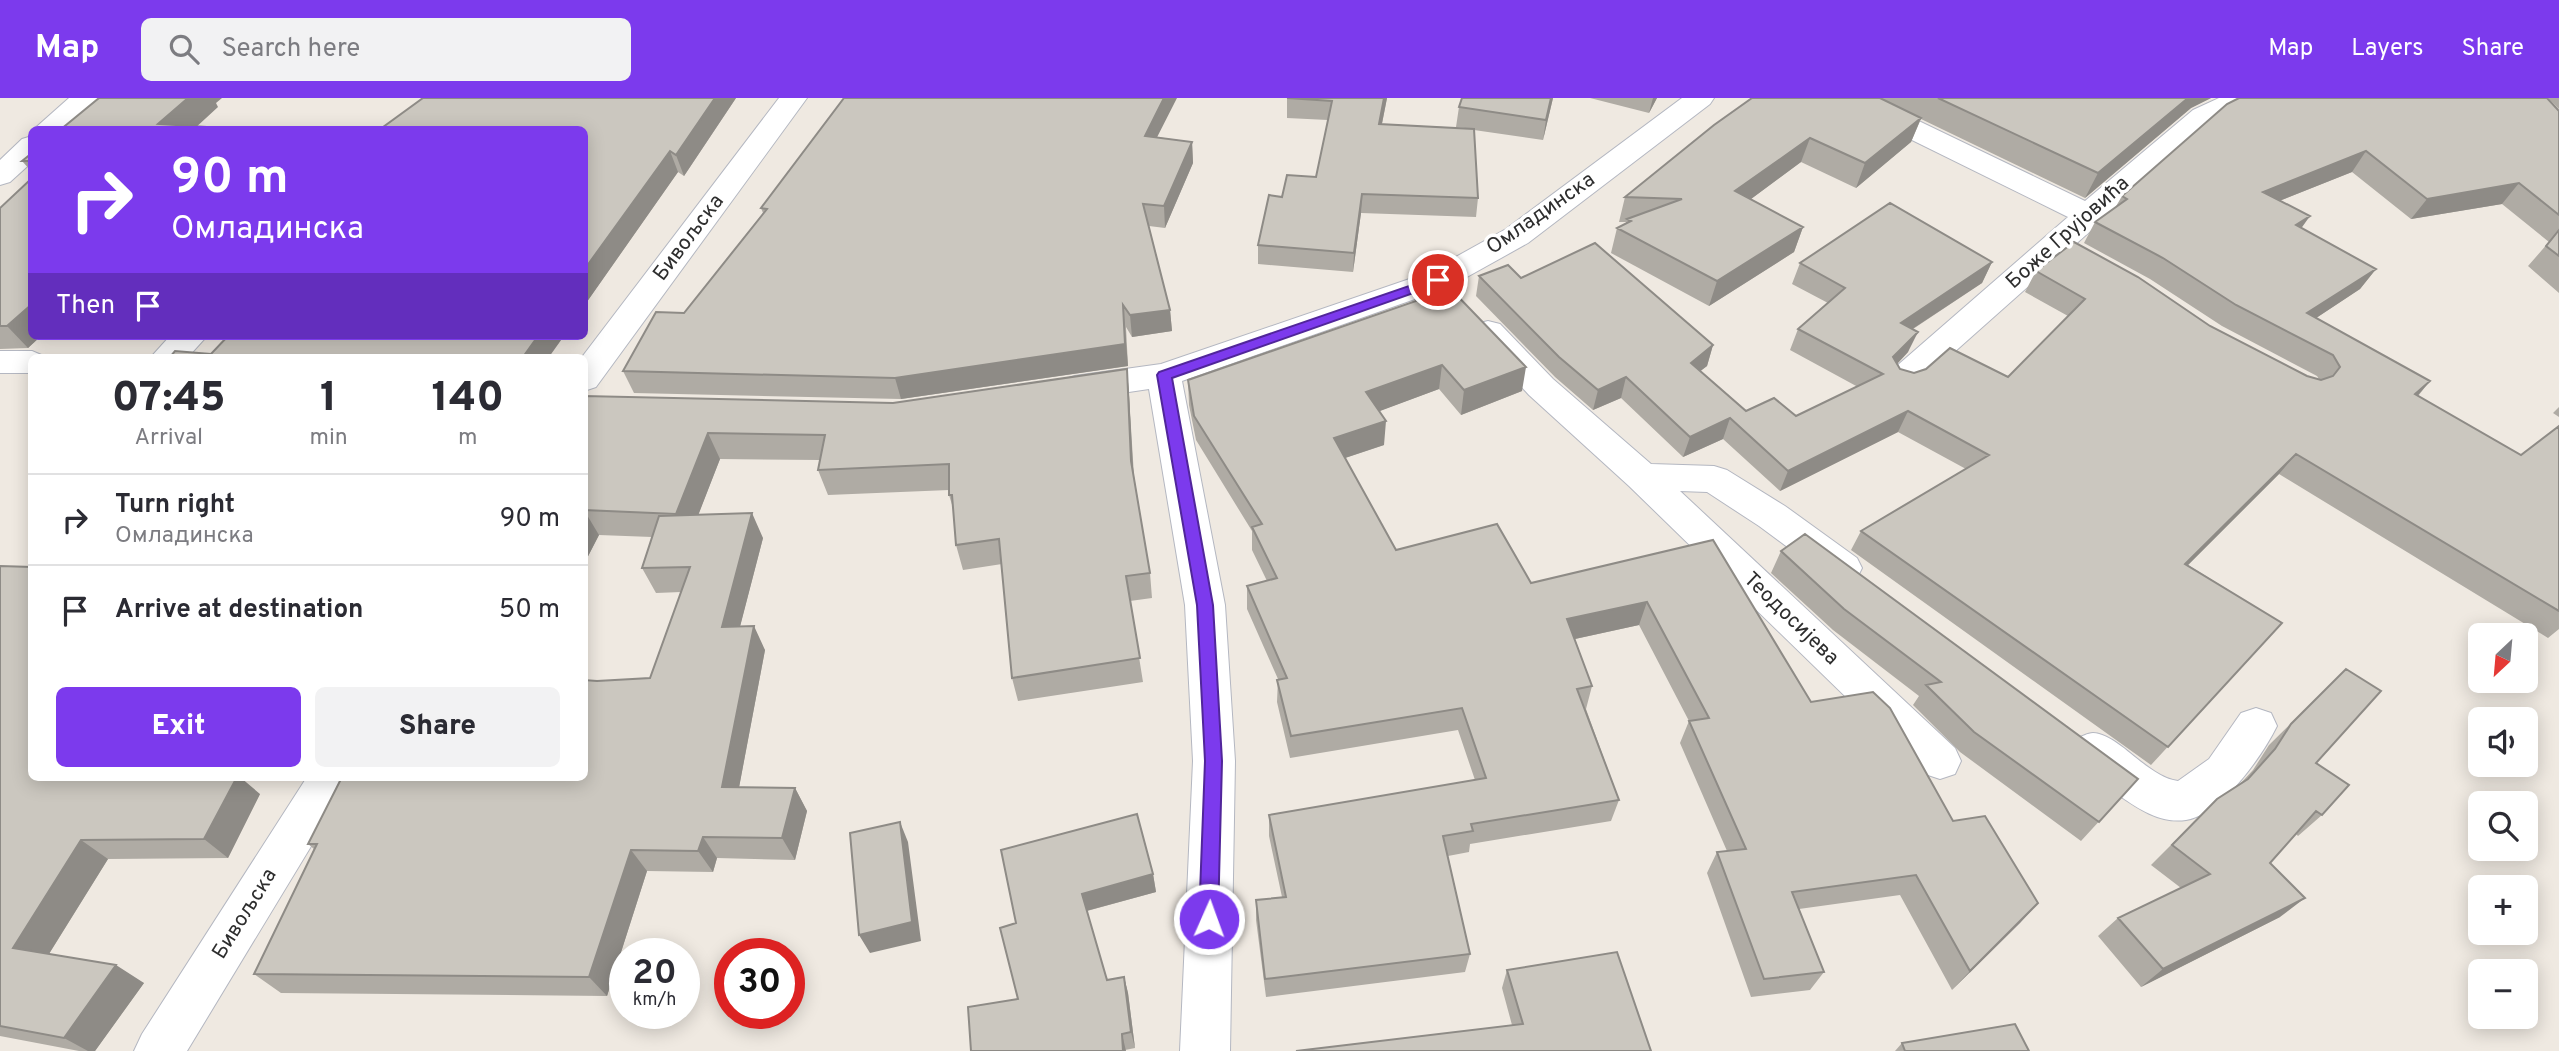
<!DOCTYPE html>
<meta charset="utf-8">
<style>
:root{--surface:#fff;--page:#f2f2f3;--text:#2b2b33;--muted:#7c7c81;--line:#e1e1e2;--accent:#7c3aed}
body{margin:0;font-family:Overpass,sans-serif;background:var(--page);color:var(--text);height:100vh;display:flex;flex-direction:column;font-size:26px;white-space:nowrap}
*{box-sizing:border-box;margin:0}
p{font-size:23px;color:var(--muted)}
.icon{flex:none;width:38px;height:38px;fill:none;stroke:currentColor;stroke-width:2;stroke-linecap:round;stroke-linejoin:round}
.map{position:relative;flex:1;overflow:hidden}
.drawer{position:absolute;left:28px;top:256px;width:560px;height:427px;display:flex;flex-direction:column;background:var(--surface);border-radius:10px;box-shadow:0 4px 18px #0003}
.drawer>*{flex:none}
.hud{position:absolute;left:28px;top:28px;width:560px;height:214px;border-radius:10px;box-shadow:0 4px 18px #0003;background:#7c3aed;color:#fff;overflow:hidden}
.needle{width:46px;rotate:206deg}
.buttons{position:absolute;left:2468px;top:525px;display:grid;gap:14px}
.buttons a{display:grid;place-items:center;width:70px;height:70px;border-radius:10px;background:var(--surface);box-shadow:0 4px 18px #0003;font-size:35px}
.speed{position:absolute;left:609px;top:840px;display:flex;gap:14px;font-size:35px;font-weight:700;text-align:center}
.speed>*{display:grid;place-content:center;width:91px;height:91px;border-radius:50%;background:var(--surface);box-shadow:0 4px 18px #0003;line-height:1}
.speed small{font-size:18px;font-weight:400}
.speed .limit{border:10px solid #d22;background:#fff;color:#111}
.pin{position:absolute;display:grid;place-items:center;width:60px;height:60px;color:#fff;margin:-30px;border:4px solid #fff;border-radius:50%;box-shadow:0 2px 7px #0007}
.me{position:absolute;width:77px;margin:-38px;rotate:2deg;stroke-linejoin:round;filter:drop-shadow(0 0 5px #0008)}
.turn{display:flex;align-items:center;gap:24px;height:147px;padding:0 28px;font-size:32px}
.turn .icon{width:91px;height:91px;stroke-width:2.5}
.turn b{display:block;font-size:49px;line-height:60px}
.then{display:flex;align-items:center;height:66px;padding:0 28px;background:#0003;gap:14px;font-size:26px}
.eta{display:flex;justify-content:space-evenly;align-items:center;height:119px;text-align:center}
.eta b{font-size:42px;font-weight:800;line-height:49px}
.cta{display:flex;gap:14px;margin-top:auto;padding:14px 28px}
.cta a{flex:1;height:80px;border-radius:10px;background:var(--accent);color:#fff;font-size:28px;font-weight:800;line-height:80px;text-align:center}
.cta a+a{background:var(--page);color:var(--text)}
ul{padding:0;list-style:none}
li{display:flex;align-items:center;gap:21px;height:91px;padding:0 28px;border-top:2px solid var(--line)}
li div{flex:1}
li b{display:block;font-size:26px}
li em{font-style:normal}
header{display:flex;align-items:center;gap:42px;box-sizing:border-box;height:98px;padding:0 35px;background:var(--accent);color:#fff}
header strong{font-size:33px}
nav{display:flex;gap:38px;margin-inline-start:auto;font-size:24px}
.search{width:490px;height:63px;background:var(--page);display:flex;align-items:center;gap:18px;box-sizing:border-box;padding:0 24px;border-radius:10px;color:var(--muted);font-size:26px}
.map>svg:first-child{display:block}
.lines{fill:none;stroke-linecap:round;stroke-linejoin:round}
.minor-casing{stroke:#b4b7c1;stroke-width:2}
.minor{fill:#fff;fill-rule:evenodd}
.wall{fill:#afaba4}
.shaded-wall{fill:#8e8b86}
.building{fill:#cbc7bf;stroke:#8e8b86;stroke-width:2}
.route{fill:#7c3aed;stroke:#51269a;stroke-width:2}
.labels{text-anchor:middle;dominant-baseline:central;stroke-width:7;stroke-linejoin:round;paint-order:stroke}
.street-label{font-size:21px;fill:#2e2e2e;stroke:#fff}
</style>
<header>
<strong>Map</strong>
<div class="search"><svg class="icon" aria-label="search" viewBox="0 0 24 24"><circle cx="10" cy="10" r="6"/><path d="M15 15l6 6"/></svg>Search here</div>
<nav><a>Map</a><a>Layers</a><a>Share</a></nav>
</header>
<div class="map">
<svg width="2559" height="953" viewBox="0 0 2559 953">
<rect width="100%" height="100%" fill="#efe9e1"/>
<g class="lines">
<defs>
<path id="minor" d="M69 0H100L65 32H33Z
M779 0H807L596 289 584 293V259H582Z
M1682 0H1714L1710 6 1528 145 1449 189 1182 283 1225 507 1235 663 1230 953H1180L1193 663 1185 507 1149 291 1075 302 1063 298 1058 290 1063 282 1075 278 1161 266 1427 175 1506 131Z
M1835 0H1871L2085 103 2193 12 2219 0H2255L2251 6 2213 24 1915 289 1903 293 1891 289 1886 281 1891 273 2068 119 1839 6Z
M32 38V64L10 84 0 87V62L22 41Z
M1488 223 1500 226 1553 281 1651 366 1714 368 1727 372 1785 408 1857 460 1862 470 1857 480 1843 485 1829 480 1759 428 1707 394 1680 393 1955 650 1961 663 1955 676 1940 681 1925 676 1629 388 1529 297 1471 234 1476 226Z
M170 238H207L188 259H151Z
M0 253H32L46 259H32V275H0Z
M2256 610 2271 615 2277 628C2262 658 2222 716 2186 722 2160 726 2137 710 2117 696 2100 683 2080 672 2071 653L2077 640C2081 639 2088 635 2093 635 2119 636 2147 679 2178 683L2209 661 2241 615Z
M307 679H353L187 953H134L142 936Z"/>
</defs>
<use href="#minor" class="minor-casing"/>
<use href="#minor" class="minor"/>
</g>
<path class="wall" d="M736 0 684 78 678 74 584 208V32Z
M1287 0H1387L1382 26 1465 30 1456 29 1459 9 1462 0H1553L1543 42 1474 32 1478 100 1476 119 1361 115 1353 174 1258 166V147L1282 99 1316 79 1328 22 1287 20Z
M1590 0H1657L1649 15Z
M1752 0H2211L2191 10 2085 100 1921 21 1911 44 1856 90 1801 64 1751 101 1803 129 1794 154 1709 208 1611 155 1617 130 1626 125V124H1619L1625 99Z
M2548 0H2559V11Z
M2559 13V195L2528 168 2549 144 2502 106 2411 121 2352 74 2279 103 2301 130 2376 171 2360 191 2316 220 2430 283 2418 298 2521 357 2559 328V531L2548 540 2279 376 2188 467 2282 525 2151 667 1851 452 1861 433 1966 371 1898 334 1780 393 1723 341 1683 359 1621 300 1593 312 1555 279 1476 198 1479 178 1521 180 1713 247 1707 268 1700 273 1746 313 1796 318 1858 289 1790 252 1798 231 1828 205 1792 186 1800 165 1992 164 1982 185 1913 231 1908 254 1897 266 1900 271 1914 275 2008 279 2068 218 2025 194 2036 173 2210 228 2307 278 2319 281 2317 278 2222 228 2150 181 2084 145 2095 124 2115 110 2122 98Z
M1157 39 1192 44 1193 65 1165 130 1149 128 1170 212 1172 233 1132 239 1126 229 1128 268 901 301 634 295 623 273 684 215 763 115 761 110Z
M32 55V74L22 63Z
M0 110 32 238H41L28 250 0 251Z
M1443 187 1522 293 1461 317 1439 291 1379 313 1384 347 1345 360 1396 452 1531 485 1713 442 1811 604 1953 723 2038 805 1952 892 1900 797 1799 811 1824 874 1810 892 1751 899 1707 775 1717 754 1727 753 1680 645 1689 623 1639 527 1575 541 1592 588 1586 611 1619 702 1611 723 1470 746 1469 754 1448 758 1470 856 1465 874 1266 899 1256 822V802L1282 799 1269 738V717L1475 682 1458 632 1290 660 1277 604 1278 581 1247 511V488L1267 483 1252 452V433L1196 342 1189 307 1188 282 1443 194Z
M1127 271 1129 297 1134 378 1150 475 1152 500 1130 503 1143 584 1018 603 1012 580 1002 466 963 472 956 447 953 410 949 397V392L828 397 818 372 820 362 720 361 698 417 763 440 740 528 765 552 739 689 795 690 807 713 795 762 717 760 713 774 647 773 607 898 281 895 254 876 314 751 308 746 584 679 597 583 650 580 681 494 656 495 642 470 652 439 599 437 584 466V298L893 305Z
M2559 309V319L2553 315Z
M1781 453 2138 681 2081 743 1960 654 1913 607 1919 598 1833 532 1771 475Z
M0 468 32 679 260 696 228 760 108 761 49 856 144 885 95 953H79L0 938Z
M2346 571 2316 665 2322 717 2298 738 2296 736 2270 765 2280 819 2141 889 2098 838 2118 820 2181 790 2151 767 2217 701 2240 686 2253 672 2269 647Z
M1153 776 1156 794 1087 813 1107 882 1124 879 1128 895 1135 950 1125 952 1126 953H971L1018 901 1000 830Z
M1507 872 1651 953 1512 927 1502 890Z
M1902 945 2029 953H1895Z"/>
<path class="shaded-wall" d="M188 0H222L216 5 218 9 193 32 158 26Z
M715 0H736L684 78 676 57Z
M1164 0H1177L1147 59 1145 38Z
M1384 0H1387L1378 45 1379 26Z
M1551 0H1553L1543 42 1546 22Z
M1653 0H1657L1649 15Z
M2188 0H2211L2191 10 2085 100 2098 75Z
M1921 20 1911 44 1856 90 1865 65Z
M1810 40 1801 64 1728 118 1735 93Z
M1192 44 1193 65 1165 130 1164 108Z
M670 53 678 74 584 208V172Z
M2366 53 2352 74 2249 115 2263 94Z
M2519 85 2502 106 2411 121 2427 101Z
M1362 96 1361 115 1353 174 1354 155Z
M2310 118 2295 139 2296 127Z
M1803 129 1794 154 1709 208 1717 183Z
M1992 164 1982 185 1891 245 1901 225Z
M2376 171 2360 191 2292 236 2307 215Z
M32 206V238H41L28 250 7 228Z
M1123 207 1128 268 901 301 895 280Z
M1170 212 1172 233 1132 239 1130 217Z
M1918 234 1908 254 1884 280 1893 259Z
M538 238H564L549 259H523Z
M1713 247 1707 268 1685 285 1691 265Z
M1442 267 1439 291 1364 319 1366 294Z
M1526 269 1522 293 1461 317 1464 292Z
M1127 271 1129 297 1134 388 1131 363Z
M1626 279 1621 300 1593 312 1598 292Z
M2430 283 2413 303 2415 296Z
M1908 313 1898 334 1780 393 1788 373Z
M1730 320 1723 341 1683 359 1690 339Z
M1386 323 1384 347 1333 364 1334 340Z
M708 335 720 361 689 441 676 416Z
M2296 356 2279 376 2170 485 2185 466Z
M584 412 599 437 584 466Z
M752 415 763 440 734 552 722 529Z
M1647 504 1639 527 1561 544 1567 521Z
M754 528 765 552 735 711 722 689Z
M237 679H240L260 696 228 760 204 741Z
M795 690 807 713 795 762 782 740Z
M900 724 908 744 921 843 870 855 859 837Z
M703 739 717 760 713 774 698 753Z
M81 742 108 761 42 867 13 850Z
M631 752 647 773 607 898 589 879Z
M1153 776 1156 794 1086 813 1082 796Z
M2305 800 2280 819 2141 889 2163 871Z
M2038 805 2020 825 1952 892 1970 873Z
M116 867 144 885 95 953H88L64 940Z
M1124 879 1128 895 1135 950 1131 934Z
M1122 936 1126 953H1123Z"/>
<path class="building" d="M99 0H188L158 26 225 30 223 32H60Z
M423 0H715L676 57 670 53 584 172V32H379Z
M844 0H1164L1145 38 1192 44 1164 108 1143 106 1170 212 1130 217 1123 207 1125 246 895 280 623 273 656 214 684 215 767 111 761 110Z
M1287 0H1384L1379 26 1474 31 1478 100 1362 96 1354 155 1258 147 1269 97 1282 99 1287 77 1316 79 1332 3Z
M1462 0H1551L1546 22 1459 9Z
M1752 0H1880L1921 20 1865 65 1810 40 1735 93 1803 129 1717 183 1617 130 1631 123 1627 121 1682 101 1625 99 1714 27Z
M1938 0H2188L2098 75Z
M2239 0H2547L2559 13V117L2519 85 2427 101 2366 53 2263 94 2310 118 2296 127 2376 171 2307 215 2430 283 2415 296 2521 357 2559 328V513L2296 356 2185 466 2282 525 2168 649 1861 433 1989 357 1908 313 1788 373 1730 320 1690 339 1626 279 1598 292 1559 259 1479 178 1508 167 1521 180 1595 145 1713 247 1691 265 1746 313 1774 300 1796 318 1883 276 1798 231 1845 190 1800 165 1890 105 1992 164 1901 225 1918 234 1893 259 1900 271 1914 275 1926 271 1950 250 2008 279 2085 201 2036 173 2074 144 2138 179 2210 228 2307 278 2321 282 2333 278 2340 269 2333 257 2236 207 2163 160 2095 124 2127 101 2122 98 2227 6Z
M32 55V63H22Z
M32 80V206L7 228H0V110Z
M2559 132V158L2546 148Z
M1446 186 1526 269 1464 292 1442 267 1366 294 1386 323 1334 340 1396 452 1497 426 1531 485 1713 442 1811 604 1873 594 1890 610 1953 723 1985 718 2038 805 1970 873 1916 777 1792 794 1824 874 1764 881 1717 754 1746 751 1689 623 1709 620 1647 504 1567 521 1592 588 1577 591 1619 702 1471 726 1473 733 1443 738 1470 856 1265 881 1256 802 1286 799 1269 717 1486 680 1462 610 1291 638 1277 582 1287 580 1247 488 1277 480 1252 429 1262 426 1194 318 1188 282 1445 193 1443 187Z
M228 238H538L523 259H170L175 253 211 256Z
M1127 271 1131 363 1150 475 1126 478 1140 560 1012 580 999 441 956 447 952 397H949V366L818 372 825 337 708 335 676 416 584 412V298L893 305Z
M752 415 722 529 754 528 722 689 795 690 782 740 703 739 698 753 631 752 589 879 254 876 317 746H308L342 679H584V582L597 583 650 580 690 469 642 470 659 418Z
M1805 436 2138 681 2099 724 1974 634 1926 587 1941 584 1844 511 1781 453Z
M0 468 32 469V679H237L204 741 81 742 13 850 116 867 64 940 0 928Z
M2346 571 2381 593 2316 665 2349 687 2322 717 2316 713 2270 765 2305 800 2163 871 2118 820 2210 776 2172 747 2217 701 2248 681 2275 651 2291 626Z
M1137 716 1153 776 1082 796 1107 882 1124 879 1131 934 1122 936 1123 953H971L968 909 1018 901 1000 830 1016 825 1001 752Z
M900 724 912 824 859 837 850 735Z
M1617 854 1651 953H1296L1523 926 1507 872Z
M2015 926 2029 953H1905L1902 945Z"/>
<path class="route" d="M1438 178 1444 182 1442 185 1172 280 1213 507 1222 663 1218 821 1216 828 1209 830 1202 828 1199 821 1205 663 1197 507 1157 277 1159 274Z"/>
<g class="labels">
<g class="street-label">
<text transform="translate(1541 116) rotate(-35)">Омладинска</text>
<text transform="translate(2068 135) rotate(-42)">Боже Грујовића</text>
<text transform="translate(689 140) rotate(-53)">Бивољска</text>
<text transform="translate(1791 521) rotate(44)">Теодосијева</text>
<text transform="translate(245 816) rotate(-58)">Бивољска</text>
</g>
</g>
</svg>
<div class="buttons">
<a><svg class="needle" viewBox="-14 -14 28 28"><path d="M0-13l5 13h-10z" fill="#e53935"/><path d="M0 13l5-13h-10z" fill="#7c7c81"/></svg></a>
<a><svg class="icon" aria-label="sound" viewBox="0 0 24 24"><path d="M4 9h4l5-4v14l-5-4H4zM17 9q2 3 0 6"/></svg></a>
<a><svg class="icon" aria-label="search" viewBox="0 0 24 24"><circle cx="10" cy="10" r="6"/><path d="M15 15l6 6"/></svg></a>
<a>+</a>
<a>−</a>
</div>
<div class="speed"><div>20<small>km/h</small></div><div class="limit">30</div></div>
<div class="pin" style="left:1438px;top:182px;background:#d93025"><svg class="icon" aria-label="arrive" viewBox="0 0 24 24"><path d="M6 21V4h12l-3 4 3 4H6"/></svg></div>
<svg class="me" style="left:1209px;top:821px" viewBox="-20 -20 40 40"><circle r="17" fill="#7c3aed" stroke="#fff" stroke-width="3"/><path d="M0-11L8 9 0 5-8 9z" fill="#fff"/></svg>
<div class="hud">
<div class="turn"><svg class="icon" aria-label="right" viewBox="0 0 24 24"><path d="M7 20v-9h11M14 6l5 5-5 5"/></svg><div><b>90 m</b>Омладинска</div></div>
<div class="then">Then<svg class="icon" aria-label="arrive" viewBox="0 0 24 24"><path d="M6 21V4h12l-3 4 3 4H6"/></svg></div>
</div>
<section class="drawer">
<div class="eta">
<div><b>07:45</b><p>Arrival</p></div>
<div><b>1</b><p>min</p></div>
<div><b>140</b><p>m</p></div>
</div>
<ul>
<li><svg class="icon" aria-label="right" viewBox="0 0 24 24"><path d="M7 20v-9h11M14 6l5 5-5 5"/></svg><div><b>Turn right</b><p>Омладинска</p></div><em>90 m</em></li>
<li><svg class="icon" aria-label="arrive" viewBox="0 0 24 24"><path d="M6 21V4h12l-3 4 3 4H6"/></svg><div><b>Arrive at destination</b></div><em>50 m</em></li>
</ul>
<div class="cta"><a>Exit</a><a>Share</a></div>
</section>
</div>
